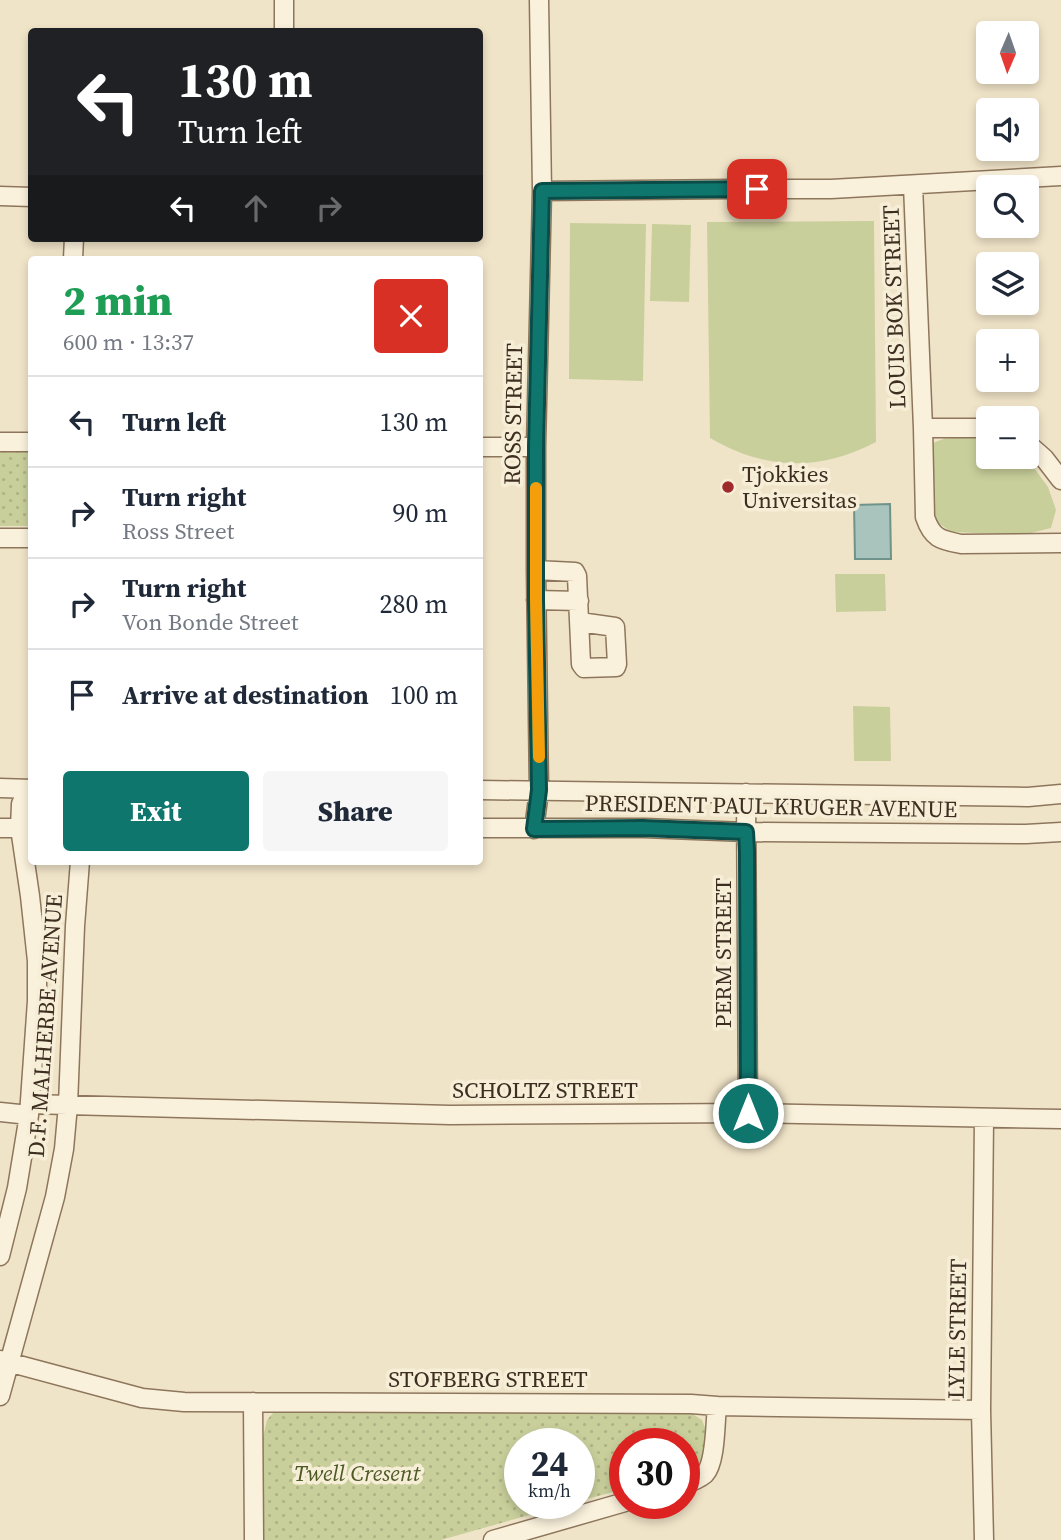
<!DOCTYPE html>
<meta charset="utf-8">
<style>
:root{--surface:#fff;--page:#f6f6f7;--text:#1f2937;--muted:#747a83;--line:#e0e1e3;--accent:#0f766e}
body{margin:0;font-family:"Source Serif 4",serif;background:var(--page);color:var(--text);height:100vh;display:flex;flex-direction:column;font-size:26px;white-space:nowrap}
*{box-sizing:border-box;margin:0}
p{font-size:23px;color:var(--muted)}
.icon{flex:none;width:38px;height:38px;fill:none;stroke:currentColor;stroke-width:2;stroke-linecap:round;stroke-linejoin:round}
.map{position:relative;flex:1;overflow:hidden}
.sheet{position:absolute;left:28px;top:256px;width:455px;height:609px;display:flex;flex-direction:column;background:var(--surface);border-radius:7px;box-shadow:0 4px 10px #0003}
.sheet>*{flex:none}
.guide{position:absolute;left:28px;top:28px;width:455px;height:214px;border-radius:7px;box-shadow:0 4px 10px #0003;background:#202124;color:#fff;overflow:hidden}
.needle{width:46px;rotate:182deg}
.controls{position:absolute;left:976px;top:21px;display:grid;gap:14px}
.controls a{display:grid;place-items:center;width:63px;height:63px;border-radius:7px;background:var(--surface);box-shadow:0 4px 10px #0003;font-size:35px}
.speed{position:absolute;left:504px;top:1428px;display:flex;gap:14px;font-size:35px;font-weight:700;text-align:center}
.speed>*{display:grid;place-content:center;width:91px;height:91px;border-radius:50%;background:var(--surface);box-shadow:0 4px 10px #0003;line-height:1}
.speed small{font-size:18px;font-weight:400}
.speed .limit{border:10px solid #d22;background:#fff;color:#111}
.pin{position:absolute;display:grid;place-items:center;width:60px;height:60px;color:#fff;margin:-30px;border-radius:14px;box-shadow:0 4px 10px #0006}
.me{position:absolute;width:77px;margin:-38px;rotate:0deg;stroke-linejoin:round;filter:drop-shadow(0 0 5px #0008)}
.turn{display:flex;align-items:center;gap:24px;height:147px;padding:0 35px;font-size:32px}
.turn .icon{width:91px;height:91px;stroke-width:2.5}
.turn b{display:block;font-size:49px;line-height:60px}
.lanes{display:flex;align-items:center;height:66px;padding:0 35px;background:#0003;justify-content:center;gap:35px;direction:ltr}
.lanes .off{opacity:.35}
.round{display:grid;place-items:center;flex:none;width:74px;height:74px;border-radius:7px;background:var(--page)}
.overview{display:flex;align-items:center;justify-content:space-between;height:119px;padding:0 35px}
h1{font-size:42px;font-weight:800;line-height:52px;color:#1e9e55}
.action{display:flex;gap:14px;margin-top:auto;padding:14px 35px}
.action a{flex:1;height:80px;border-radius:7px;background:var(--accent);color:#fff;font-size:28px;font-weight:800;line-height:80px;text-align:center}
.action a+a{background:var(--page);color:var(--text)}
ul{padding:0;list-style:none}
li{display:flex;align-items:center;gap:21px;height:91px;padding:0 35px;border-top:2px solid var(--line)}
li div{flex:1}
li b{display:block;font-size:26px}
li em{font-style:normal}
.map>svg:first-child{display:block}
.green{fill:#c9cf9b}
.park{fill:url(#park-dots)}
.water{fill:#a9c4bc;stroke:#6f938a;stroke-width:2}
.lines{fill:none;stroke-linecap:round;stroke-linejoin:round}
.minor-casing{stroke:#8d765c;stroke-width:21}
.minor{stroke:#faf1dc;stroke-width:18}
.route-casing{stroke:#0a4d48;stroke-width:18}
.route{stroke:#0f766e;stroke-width:12}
.slow{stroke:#f59e0b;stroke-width:12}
.poi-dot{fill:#9e2a2b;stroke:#f7eed8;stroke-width:2.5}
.labels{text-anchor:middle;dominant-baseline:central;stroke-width:7;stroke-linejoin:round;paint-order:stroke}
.street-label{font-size:23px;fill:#3d2e20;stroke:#f7eed8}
.poi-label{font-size:23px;fill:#3d2e20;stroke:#f7eed8;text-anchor:start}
.park-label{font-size:23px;font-style:italic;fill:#4d5a26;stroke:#f7eed8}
</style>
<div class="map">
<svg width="1061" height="1540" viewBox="0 0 1061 1540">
<defs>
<pattern id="park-dots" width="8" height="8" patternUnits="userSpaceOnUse" patternTransform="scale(1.75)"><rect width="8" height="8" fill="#c9cf9b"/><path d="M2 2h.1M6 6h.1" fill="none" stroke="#aeb285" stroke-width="1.8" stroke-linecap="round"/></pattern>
</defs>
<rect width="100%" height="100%" fill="#f0e4c8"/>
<path class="green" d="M874 221 876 442C819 472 765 470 710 438L707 222Z
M570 223 646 224 643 381 569 379Z
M652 224 691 225 689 302 650 301Z
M956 434 989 437V457H1026L1048 487 1056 510 1051 528 1023 535 952 532 933 520 930 491 933 443Z
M835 574H885L886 611 836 612Z
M853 706 890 707 891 761H854Z"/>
<path class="park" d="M0 447H31V526H0Z
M679 1405 702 1420 709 1438 702 1467 684 1472V1444H625V1489L579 1501V1444H520V1503H572L441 1540H264L262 1441 267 1420 279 1406Z"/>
<path class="water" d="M890 504 891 559H855L854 505Z"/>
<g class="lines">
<defs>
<path id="minor" d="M284 32V0
M913 185 923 428 925 517C932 538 940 540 961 544L1061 543
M542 191 732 189H831L1061 176
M0 196 32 197
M73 259 74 238
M923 428H989
M0 442H32
M1027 443 1044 458 1061 480
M480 447H536
M0 538H32
M536 570 575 572 577 576 581 664 584 668 616 667 617 664 615 627 580 622
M536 600 579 601
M0 788 32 789
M480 790 1028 797 1061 794
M746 793 748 1113
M0 828H32
M480 828H644L746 832 1026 834 1061 832
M534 829 539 791 536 570V447L542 191 539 0
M30 1104 450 1115 748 1113 1061 1119
M0 1112 29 1115
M0 1256 17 1188 29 1115 37 1001V961L30 896 20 828 21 804 28 789
M0 1360 142 1398 184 1402 691 1404 717 1406 981 1410
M0 1396 55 1197 64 1149 68 1105 75 926 80 861
M253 1402 254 1540
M684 1484C691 1482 699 1479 705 1474 716 1462 715 1423 717 1406
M493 1540 625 1502
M984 1540 981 1410 984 1119"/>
</defs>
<use href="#minor" class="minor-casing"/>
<use href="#minor" class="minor"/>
</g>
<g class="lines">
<defs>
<path id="route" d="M748 1113 747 851 746 832 643 828 534 829 539 790 536 600V447L542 191 757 189"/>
</defs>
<use href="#route" class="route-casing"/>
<use href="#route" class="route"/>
<path class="slow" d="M536 488V600L539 757"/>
</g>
<circle class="poi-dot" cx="728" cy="487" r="7"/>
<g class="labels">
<g class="street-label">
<text transform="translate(894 307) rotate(-92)">LOUIS BOK STREET</text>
<text transform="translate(513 414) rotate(-89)">ROSS STREET</text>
<text transform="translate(771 806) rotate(1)">PRESIDENT PAUL KRUGER AVENUE</text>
<text transform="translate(723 953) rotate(-90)">PERM STREET</text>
<text transform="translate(45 1026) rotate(-86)">D.F. MALHERBE AVENUE</text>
<text x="545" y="1090">SCHOLTZ STREET</text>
<text transform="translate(957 1329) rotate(-89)">LYLE STREET</text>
<text x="488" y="1379">STOFBERG STREET</text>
</g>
<g class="poi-label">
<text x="742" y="474">Tjokkies<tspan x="742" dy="26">Universitas</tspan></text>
</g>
<g class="park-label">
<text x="357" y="1473">Twell Cresent</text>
</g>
</g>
</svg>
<div class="controls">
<a><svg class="needle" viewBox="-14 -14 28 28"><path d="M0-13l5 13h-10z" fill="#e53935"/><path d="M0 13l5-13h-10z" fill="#747a83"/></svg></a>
<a><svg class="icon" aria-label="sound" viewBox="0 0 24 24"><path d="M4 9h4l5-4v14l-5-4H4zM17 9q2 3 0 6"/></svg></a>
<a><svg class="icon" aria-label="search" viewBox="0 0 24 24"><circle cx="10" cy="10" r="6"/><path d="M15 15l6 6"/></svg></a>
<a><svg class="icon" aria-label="layers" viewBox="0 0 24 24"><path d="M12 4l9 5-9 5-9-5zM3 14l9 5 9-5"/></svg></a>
<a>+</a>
<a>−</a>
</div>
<div class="speed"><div>24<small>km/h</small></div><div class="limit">30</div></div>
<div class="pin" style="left:757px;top:189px;background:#d93025"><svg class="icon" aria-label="arrive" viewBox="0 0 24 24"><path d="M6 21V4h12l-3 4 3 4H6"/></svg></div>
<svg class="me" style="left:748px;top:1113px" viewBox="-20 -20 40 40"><circle r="17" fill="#0f766e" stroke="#fff" stroke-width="3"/><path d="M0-11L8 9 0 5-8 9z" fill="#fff"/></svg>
<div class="guide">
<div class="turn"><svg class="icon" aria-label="left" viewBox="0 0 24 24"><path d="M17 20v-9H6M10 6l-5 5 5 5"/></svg><div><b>130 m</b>Turn left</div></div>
<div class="lanes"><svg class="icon" aria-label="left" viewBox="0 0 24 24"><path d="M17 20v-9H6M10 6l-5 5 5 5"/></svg><svg class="icon off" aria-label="ahead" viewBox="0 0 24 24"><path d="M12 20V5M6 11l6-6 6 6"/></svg><svg class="icon off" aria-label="right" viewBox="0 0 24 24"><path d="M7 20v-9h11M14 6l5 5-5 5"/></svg></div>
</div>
<section class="sheet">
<div class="overview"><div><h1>2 min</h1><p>600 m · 13:37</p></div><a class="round" style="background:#d93025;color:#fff"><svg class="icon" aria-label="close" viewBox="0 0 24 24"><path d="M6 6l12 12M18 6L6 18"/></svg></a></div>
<ul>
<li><svg class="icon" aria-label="left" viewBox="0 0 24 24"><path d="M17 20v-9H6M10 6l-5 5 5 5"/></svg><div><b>Turn left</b></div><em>130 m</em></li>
<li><svg class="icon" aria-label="right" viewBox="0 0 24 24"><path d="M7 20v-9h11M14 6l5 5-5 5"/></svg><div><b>Turn right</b><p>Ross Street</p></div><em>90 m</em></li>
<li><svg class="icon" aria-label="right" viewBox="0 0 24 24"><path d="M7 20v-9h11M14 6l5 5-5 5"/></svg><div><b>Turn right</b><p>Von Bonde Street</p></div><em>280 m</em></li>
<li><svg class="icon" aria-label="arrive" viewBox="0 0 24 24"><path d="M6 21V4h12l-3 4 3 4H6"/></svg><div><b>Arrive at destination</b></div><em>100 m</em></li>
</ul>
<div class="action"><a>Exit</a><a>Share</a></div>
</section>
</div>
